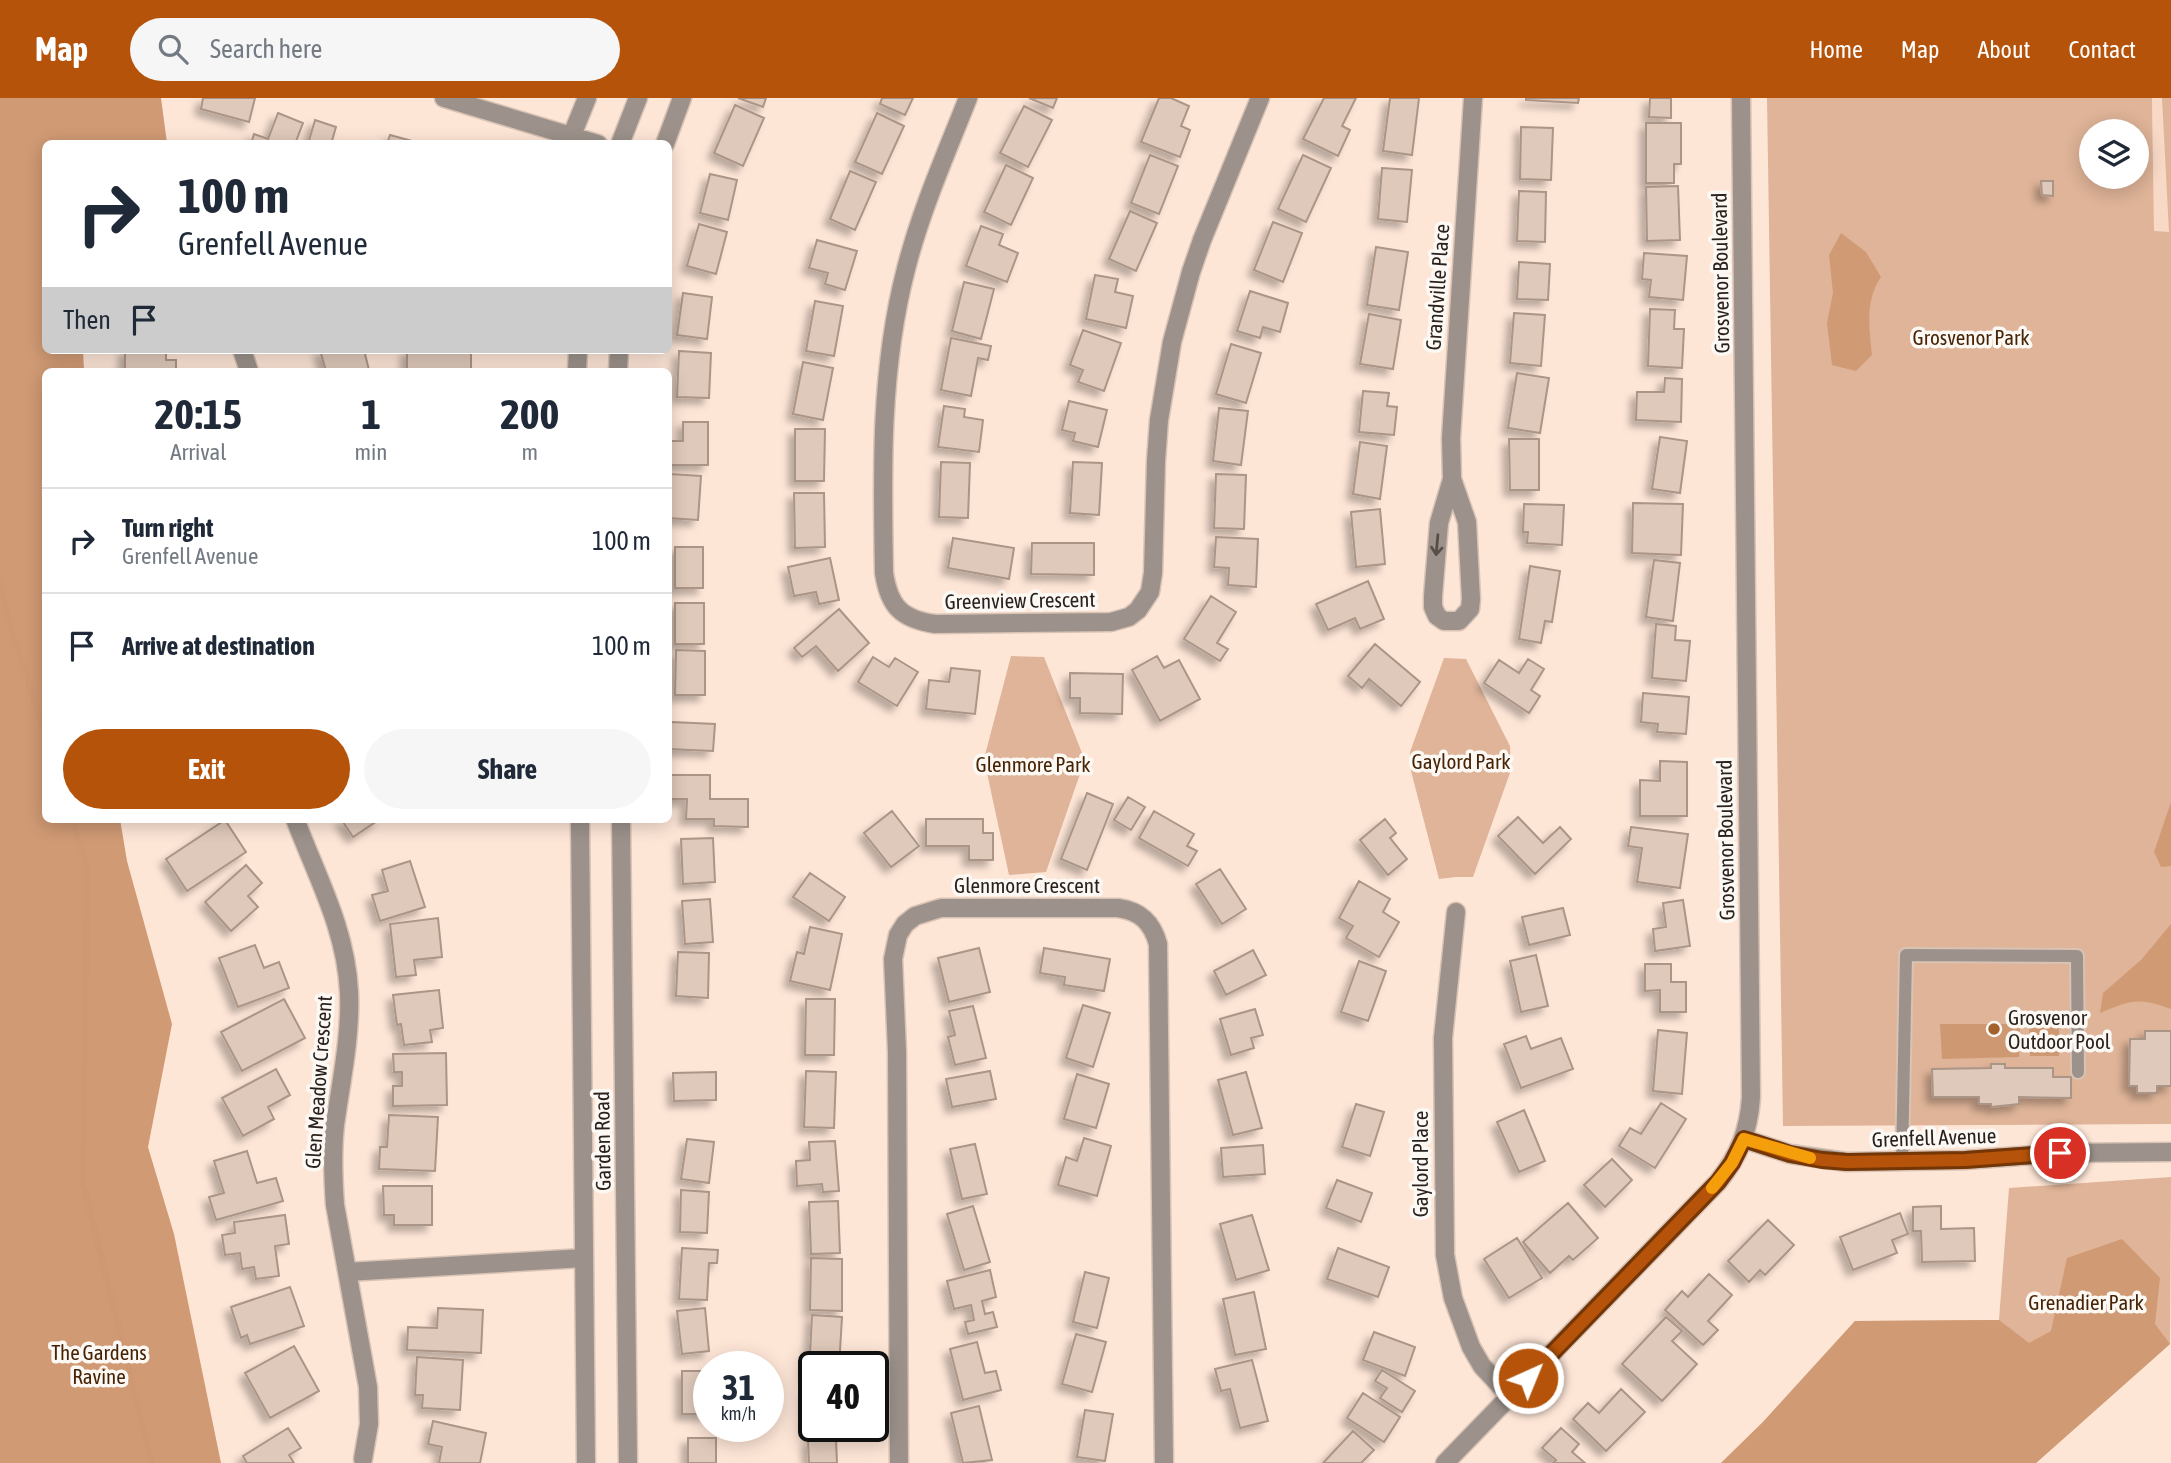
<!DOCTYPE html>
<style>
:root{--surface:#fff;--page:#f6f6f7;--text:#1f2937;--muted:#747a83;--line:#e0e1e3;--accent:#b45309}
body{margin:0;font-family:"Asap Condensed",sans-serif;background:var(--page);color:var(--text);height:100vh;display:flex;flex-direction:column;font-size:26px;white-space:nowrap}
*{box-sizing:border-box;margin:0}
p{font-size:23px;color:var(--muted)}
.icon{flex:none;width:38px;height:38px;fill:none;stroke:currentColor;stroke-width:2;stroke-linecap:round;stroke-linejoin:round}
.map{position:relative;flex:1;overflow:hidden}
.panel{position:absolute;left:42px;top:270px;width:630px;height:455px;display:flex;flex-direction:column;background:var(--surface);border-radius:10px;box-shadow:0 4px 18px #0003}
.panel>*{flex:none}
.banner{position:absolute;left:42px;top:42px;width:630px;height:214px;border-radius:10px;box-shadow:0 4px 18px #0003;background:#fff;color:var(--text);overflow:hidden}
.buttons{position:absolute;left:2079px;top:21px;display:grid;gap:14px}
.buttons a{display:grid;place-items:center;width:70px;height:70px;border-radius:50%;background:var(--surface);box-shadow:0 4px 18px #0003;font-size:35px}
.speed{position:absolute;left:693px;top:1253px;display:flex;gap:14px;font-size:35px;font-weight:700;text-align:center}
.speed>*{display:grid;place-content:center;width:91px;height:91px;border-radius:50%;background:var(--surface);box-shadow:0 4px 18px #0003;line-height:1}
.speed small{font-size:18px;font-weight:400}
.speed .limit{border:4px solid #111;border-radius:10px;background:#fff;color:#111}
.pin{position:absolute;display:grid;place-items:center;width:60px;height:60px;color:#fff;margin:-30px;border:4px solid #fff;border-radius:50%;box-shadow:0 2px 7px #0007}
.me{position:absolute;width:77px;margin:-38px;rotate:44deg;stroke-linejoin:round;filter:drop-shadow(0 0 5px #0008)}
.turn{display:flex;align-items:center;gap:24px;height:147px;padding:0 21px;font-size:32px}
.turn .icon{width:91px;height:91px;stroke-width:2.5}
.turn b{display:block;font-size:49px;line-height:60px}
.then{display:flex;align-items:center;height:66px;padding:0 21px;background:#0003;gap:14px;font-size:26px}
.eta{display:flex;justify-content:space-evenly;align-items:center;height:119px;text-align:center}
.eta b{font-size:42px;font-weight:700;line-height:49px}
.button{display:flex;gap:14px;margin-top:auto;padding:14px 21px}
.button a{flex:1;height:80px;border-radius:42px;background:var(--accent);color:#fff;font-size:28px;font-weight:700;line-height:80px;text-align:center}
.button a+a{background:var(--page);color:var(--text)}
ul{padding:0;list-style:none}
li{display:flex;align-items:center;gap:21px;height:105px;padding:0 21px;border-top:2px solid var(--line)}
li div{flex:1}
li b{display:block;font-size:26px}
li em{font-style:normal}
header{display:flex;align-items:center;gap:42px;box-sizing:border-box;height:98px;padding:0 35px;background:var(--accent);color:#fff}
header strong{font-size:33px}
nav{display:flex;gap:38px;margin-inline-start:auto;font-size:24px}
.search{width:490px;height:63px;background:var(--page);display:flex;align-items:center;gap:18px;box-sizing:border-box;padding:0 24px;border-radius:38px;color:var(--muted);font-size:26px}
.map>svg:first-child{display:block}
.built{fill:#f7d9c6}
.green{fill:#dfb498;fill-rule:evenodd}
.forest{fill:#d09a74}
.water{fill:#ce9872}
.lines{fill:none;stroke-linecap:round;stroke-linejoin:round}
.stream{stroke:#ce9872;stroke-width:6}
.building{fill:#dfc9ba;stroke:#ab9587;stroke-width:2;filter:url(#shadow)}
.service-casing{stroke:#d8c3b5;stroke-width:16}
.minor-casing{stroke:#d8c3b5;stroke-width:21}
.tertiary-casing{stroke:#d8c3b5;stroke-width:21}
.service{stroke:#9c928b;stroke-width:12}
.minor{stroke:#9c928b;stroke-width:18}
.tertiary{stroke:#9c928b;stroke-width:18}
.oneway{stroke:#584e48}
.route-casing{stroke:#753606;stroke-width:18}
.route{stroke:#b45309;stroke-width:12}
.slow{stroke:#f59e0b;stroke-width:12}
.poi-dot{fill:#a3612e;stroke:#fcf8f4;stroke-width:2.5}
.labels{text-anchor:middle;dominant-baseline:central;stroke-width:7;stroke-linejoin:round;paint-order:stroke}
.street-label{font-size:21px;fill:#2a211c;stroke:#fcf8f4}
.park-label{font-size:21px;fill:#472305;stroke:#fcf8f4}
.poi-label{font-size:21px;fill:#2a211c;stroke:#fcf8f4;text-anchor:start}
</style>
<header>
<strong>Map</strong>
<div class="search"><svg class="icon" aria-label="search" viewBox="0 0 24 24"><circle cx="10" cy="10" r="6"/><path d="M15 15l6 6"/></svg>Search here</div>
<nav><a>Home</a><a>Map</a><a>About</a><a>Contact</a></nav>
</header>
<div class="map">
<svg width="2171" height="1365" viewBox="0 0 2171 1365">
<defs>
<filter id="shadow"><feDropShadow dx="-6" dy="6" stdDeviation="3.5" flood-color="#0004"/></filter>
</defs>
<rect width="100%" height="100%" fill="#fee6d7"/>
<path class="built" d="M2152 0H2171V135L2154 134Z"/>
<path class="green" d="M1767 0H2152L2154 133 2169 134 2162 0H2171V1026L1783 1028ZM2091 33H2137V79H2091Z
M1011 558 1044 559 1082 655 1080 676 1046 774 1009 777 987 675 985 657Z
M1444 560 1466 561 1510 648 1511 672 1473 779H1456L1439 781 1411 673 1410 654Z
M2171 1079 2170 1246 2036 1365H1721L1763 1324 1855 1223 1999 1222 2009 1090Z"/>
<path class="forest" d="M0 0H161L167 45 46 46V252H83L84 273H46V721H120L127 763 172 926 148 1049 174 1136 221 1365H0Z
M1841 135 1866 154 1881 179C1865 202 1869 230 1872 257L1856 273 1832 267 1827 225 1833 195 1829 157Z
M2171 704V768L2161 769 2154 754Z
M2171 826V911C2139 899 2130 902 2100 915L2103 895 2141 862Z
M2122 1141 2160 1180 2155 1226 2170 1246 2036 1365H1721L1763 1324 1855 1223 1999 1222 2029 1245 2051 1233 2067 1160Z"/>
<path class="water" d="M2029 924 2059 925V958H2030Z
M1940 926H2020L2019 959 1942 961Z"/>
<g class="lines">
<path class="stream" d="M0 482 8 521 46 639
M72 721 87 769 83 1085 152 1365"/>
</g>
<path class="building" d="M203 0H255L249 24 201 11Z
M738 0H766L763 9Z
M882 0H913L905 17 880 6Z
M1029 0H1057L1053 10Z
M1159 0H1171L1189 8 1181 28 1190 32 1180 59 1141 44Z
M1324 0H1356L1342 28 1350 32 1338 58 1303 41Z
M1390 0H1419L1412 57 1383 53Z
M1526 0H1579L1578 5 1526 2Z
M1650 0H1671V20L1649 19Z
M735 7 764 20 743 68 714 55Z
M1024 8 1052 22 1028 69 1000 55Z
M278 15 303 25 295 46H251L254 36 268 41Z
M877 15 904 28 882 76 855 64Z
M315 22 336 29 331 46H308Z
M1646 25H1681V66H1674V85H1646Z
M1521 29 1553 30 1551 82 1520 81Z
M390 37 412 43 411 46H387Z
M1150 57 1178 68 1159 116 1131 105Z
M1303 57 1331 70 1306 124 1278 111Z
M1006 67 1033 80 1011 127 984 114Z
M1382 70 1412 72 1407 124 1378 121Z
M850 73 876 84 855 132 830 121Z
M710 76 737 82 728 122 700 115Z
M2041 83H2053V98L2042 97Z
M1678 88 1680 142 1647 143 1646 89Z
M1519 93 1546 94 1545 144 1517 143Z
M1130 113 1157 125 1136 173 1109 161Z
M1273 124 1302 135 1283 184 1254 172Z
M699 126 727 134 716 176 687 168Z
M981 128 1003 136 999 147 1018 155 1007 184 966 168Z
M817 142 857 153 845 192 825 186 828 175 809 170Z
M1376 149 1408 154 1399 212 1367 207Z
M1644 155 1687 158 1683 202 1649 199 1651 182 1642 181Z
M1519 164 1550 166 1548 202 1517 201Z
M1095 177 1118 181 1115 194 1133 198 1126 230 1086 221Z
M964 184 994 191 981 241 952 233Z
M1250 193 1288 205 1280 234 1263 229 1260 240 1237 233Z
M683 195 712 199 707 241 677 237Z
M815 203 843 208 834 258 806 253Z
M1650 211 1675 212 1674 231H1684L1682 270 1648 268Z
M1514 215 1545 217 1541 268 1510 265Z
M1369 216 1401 222 1393 271 1360 266Z
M1083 232 1121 245 1104 293 1078 284 1083 272 1070 267Z
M951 240 991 248 988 262 978 260 971 298 941 292Z
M1231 246 1261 255 1246 305 1216 296Z
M125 252H166V262H176V273H125Z
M320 252H364L369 272 326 273Z
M407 252H471V273H407Z
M679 253 711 255 709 300 677 299Z
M803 264 833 270 823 322 793 316Z
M1517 275 1549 280 1540 335 1508 330Z
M1665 280 1682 281 1681 324 1636 322 1637 294H1664Z
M1363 293 1389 295 1387 308 1397 309 1394 337 1359 334Z
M1069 303 1107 312 1098 349 1073 343 1075 335 1062 332Z
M944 308 965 311 964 319 983 322 979 354 938 349Z
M1219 310 1248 313 1241 367 1213 363Z
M683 324H708V367H668V343H683Z
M795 331H825L824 383H795Z
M1660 339 1687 343 1680 395 1652 391Z
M1509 341H1539V392H1510Z
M1360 344 1387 348 1380 401 1353 396Z
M941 364 970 365 968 420 939 419Z
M1073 364 1102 365 1099 417 1070 415Z
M670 376 701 378 698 422 668 420Z
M1216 376 1246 377 1244 431 1214 430Z
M794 395H824L825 449 795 450Z
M1633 405 1683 406 1681 457 1632 455Z
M1524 406 1564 407 1562 447 1527 445 1528 434H1523Z
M1380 411 1385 466 1356 469 1351 414Z
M1216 439 1258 441 1256 489 1228 487 1229 470 1214 469Z
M953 440 1014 450 1009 481 948 470Z
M1032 445H1094V477L1031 476Z
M675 449H703V490H675Z
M830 460 839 502 819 506 816 494 794 498 788 469Z
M1654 462 1680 465 1673 523 1646 519Z
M1530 468 1560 473 1552 524 1545 523 1541 545 1519 541Z
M1368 483 1384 521 1360 531 1355 520 1328 532 1316 506Z
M1211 498 1236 514 1217 545 1228 551 1220 563 1184 541Z
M675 505H704V546H675Z
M839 511 869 545 838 573 816 548 802 559 794 550Z
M1656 526 1676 528 1675 542 1690 543 1686 583 1652 580Z
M1375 546 1420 584 1401 608 1369 581 1362 590 1348 578Z
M676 552 705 553V597H675Z
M1157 558 1164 570 1179 562 1200 601 1160 623 1132 572Z
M873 559 889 569 895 560 918 574 897 608 858 584Z
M1528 561 1544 571 1531 592 1540 598 1529 615 1484 585 1499 562 1519 575Z
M951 570 980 573 975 616 926 611 929 582 949 584Z
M1070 575 1123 576 1122 616 1080 615V600H1070Z
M1643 595 1689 599 1686 636 1657 634 1658 626 1641 624Z
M671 624 715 626 713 653 669 651Z
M1660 663 1687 664V718H1640V682L1660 683Z
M670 677H710V701H748V729L714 728V721H686L687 701H670Z
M1087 695 1113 706 1087 772 1061 761Z
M1128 699 1145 709 1131 732 1114 722Z
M892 713 919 748 891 769 864 735Z
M1154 713 1194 736 1187 748 1197 753 1188 768 1139 740Z
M1518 719 1543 745 1560 729 1571 741 1535 776 1498 738Z
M341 721H380L353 739Z
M926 721H983V735H993V762H969V748H926Z
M1385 721 1396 735 1390 740 1407 761 1388 777 1360 742Z
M225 722 246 754 187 793 166 761Z
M1631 729 1688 736 1680 790 1637 784 1642 750 1628 748Z
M713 740 715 784 683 786 681 741Z
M410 763 425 809 380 823 372 797 388 793 382 772Z
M246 767 262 785 248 798 258 809 231 833 205 804Z
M1220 771 1246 811 1222 826 1196 786Z
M810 775 845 799 829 823 793 799Z
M1359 783 1390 801 1383 814 1399 824 1379 859 1346 840 1353 828 1339 820Z
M710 801 713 844 685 846 682 803Z
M1683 802 1690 848 1655 853 1653 831 1666 829 1663 805Z
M1563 810 1570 837 1529 847 1522 819Z
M438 820 442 859 414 862 416 877 396 879 390 826Z
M810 829 842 836 830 892 790 883 797 854 804 856Z
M255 847 264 870 279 864 289 890 238 909 219 860Z
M979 850 990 894 949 904 938 860Z
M1044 850 1110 861 1104 893 1064 887 1065 879 1040 875Z
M1253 852 1266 877 1226 897 1214 873Z
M678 854 709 855 708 900 676 898Z
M1536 857 1548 908 1521 914 1510 863Z
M1359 863 1386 873 1368 923 1341 914Z
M1645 866H1671V884H1686V914H1660V892L1645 893Z
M439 892 443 930 430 932 432 944 404 947 401 926 397 927 393 897Z
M284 901 305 940 242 973 221 934Z
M806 901H835L834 957H805Z
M1083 907 1110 915 1093 969 1066 960Z
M973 908 986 960 955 967 948 939 955 937 949 913Z
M1255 911 1263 937 1251 940 1254 950 1231 957 1220 921Z
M1658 932 1687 935 1682 996 1653 993Z
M2145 933H2171V988H2157V995H2137V988H2129L2130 941H2145Z
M1526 938 1531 951 1561 940 1573 971 1521 990 1504 946Z
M446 955 447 1007 393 1008V988H402V974H394L393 956Z
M1991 966H2005V970H2053V979H2071V1000L2019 999V1006L1991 1009V1006H1979V999H1933L1932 971 1991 970Z
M276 971 290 997 268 1009 274 1021 243 1038 222 1000Z
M806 973 836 974 834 1030 804 1029Z
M990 973 996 1001 952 1009 946 981Z
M716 974V1002L674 1003 673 975Z
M1246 974 1262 1030 1233 1037 1218 982Z
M1077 976 1109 986 1096 1030 1064 1021Z
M1661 1005 1686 1021 1655 1070 1619 1048 1630 1030 1641 1036Z
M1356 1006 1384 1014 1370 1058 1342 1049Z
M1524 1012 1545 1063 1519 1074 1497 1024Z
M389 1017 438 1019 435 1073 379 1071 380 1049H387Z
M1084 1040 1111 1048 1097 1098 1058 1087 1066 1059 1077 1063Z
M687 1041 714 1044 709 1085 681 1081Z
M835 1043 839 1093 823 1094 822 1086 797 1088 796 1063 810 1062 809 1044Z
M975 1046 987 1096 962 1101 950 1051Z
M1263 1047 1265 1076 1223 1079 1221 1050Z
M247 1053 257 1085 276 1080 283 1103 216 1122 209 1099 224 1095 214 1063Z
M1612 1061 1632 1082 1605 1109 1584 1087Z
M1337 1082 1372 1095 1361 1124 1326 1110Z
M383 1088H432V1127H394V1117H384Z
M681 1092 709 1094 707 1135 680 1134Z
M838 1103 840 1155 811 1156 809 1104Z
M1568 1105 1598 1140 1573 1162 1569 1158 1550 1175 1523 1144Z
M973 1108 990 1164 964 1172 947 1116Z
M1941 1108V1131L1974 1130 1975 1163 1922 1164 1921 1133H1913V1109Z
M1900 1115 1908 1136 1892 1142 1897 1155 1853 1172 1840 1139Z
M285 1117 289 1146 275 1148 279 1178 256 1181 254 1169 242 1171 240 1155 225 1157 222 1137 235 1135 234 1124Z
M1252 1117 1269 1172 1236 1182 1220 1126Z
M1768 1122 1794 1147 1765 1177 1760 1172 1749 1184 1728 1163Z
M1517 1140 1542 1180 1509 1200 1484 1161Z
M682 1150 718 1152 717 1165H709L707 1202 679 1201Z
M1338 1150 1389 1169 1378 1199 1327 1181Z
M811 1160 842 1161V1213L810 1212Z
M990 1172 996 1199 982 1203 985 1216 993 1214 997 1229 968 1236 965 1224 974 1222 971 1207 954 1211 947 1183Z
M1085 1174 1109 1180 1097 1230 1073 1224Z
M1709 1176 1732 1197 1708 1223 1718 1232 1703 1247 1665 1212 1682 1193 1688 1199Z
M290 1189 304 1228 250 1246 247 1237 241 1240 231 1209Z
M1254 1194 1266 1251 1235 1257 1223 1201Z
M438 1210 483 1212 481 1255 407 1252 408 1229 437 1230Z
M705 1210 709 1253 682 1256 677 1213Z
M812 1217 842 1219 839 1269H814V1275H809Z
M1666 1219 1682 1233 1672 1243 1697 1266 1662 1303 1622 1266Z
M1374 1234 1415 1249 1405 1278 1363 1262Z
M1076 1236 1106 1244 1092 1294 1062 1286Z
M977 1244 985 1275 996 1273 1001 1292 963 1302 950 1251Z
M294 1248 319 1293 270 1320 245 1275Z
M417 1259 463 1262 460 1312 422 1310 423 1297H415Z
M1252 1262 1268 1323 1240 1330 1230 1291 1221 1293 1215 1271Z
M1382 1272 1415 1293 1402 1314 1380 1300 1387 1290 1375 1283Z
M682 1273H708V1316H682Z
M1621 1291 1645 1314 1606 1353 1573 1321 1588 1305 1599 1315Z
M808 1295H814V1328H838V1336H809Z
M1363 1295 1400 1319 1384 1344 1347 1320Z
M979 1308 992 1362 963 1365 951 1315Z
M1085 1312 1113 1316 1105 1363 1077 1359Z
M433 1323 486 1335 480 1365H439L442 1349 428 1346Z
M288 1330 301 1350 289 1357 294 1365H247L243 1358Z
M1561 1330 1579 1346 1572 1354 1585 1365H1553L1556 1362 1542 1350Z
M1353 1333 1374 1352 1361 1365H1323Z
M688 1340H716V1365H688Z
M836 1341 837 1365H809L808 1342Z"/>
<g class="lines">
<defs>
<path id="service" d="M1902 1063 1906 857 2077 858 2078 974"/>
<path id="minor" d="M444 0 598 46
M968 0C946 56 921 112 906 171 880 271 882 373 884 475 889 508 901 521 935 526L1111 524 1129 519 1138 512 1150 494 1153 475 1156 363 1159 322 1172 244 1191 174 1202 142 1260 0
M572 37 587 0
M665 46 682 0
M242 252 249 273
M618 273 619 252
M1452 381 1439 425 1433 498V509L1437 518 1444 523H1459L1470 511 1471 501 1467 424 1452 381 1451 340 1473 0
M295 721C317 779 346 831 349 894 351 939 341 983 335 1027 332 1054 333 1080 335 1107L368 1289 369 1326 363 1361
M621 721 628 1365
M1456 814 1443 940 1445 1157 1453 1200 1471 1249 1482 1268 1511 1299
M347 1174 584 1160
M899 1365 897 953 893 861 898 837 905 826 915 818 941 810H1118C1140 813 1152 824 1158 846L1164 1365"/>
<path id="tertiary" d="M620 46 638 0
M577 273 578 252
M580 721 586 1365
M1744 1041 1790 1056 1847 1064 1965 1062 2060 1055 2171 1054
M1445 1365 1718 1084C1739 1058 1749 1032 1751 999L1741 0"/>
</defs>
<use href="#service" class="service-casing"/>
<use href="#minor" class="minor-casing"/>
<use href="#tertiary" class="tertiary-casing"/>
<use href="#service" class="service"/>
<use href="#minor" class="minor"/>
<use href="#tertiary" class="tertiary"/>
</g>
<defs><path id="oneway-shaft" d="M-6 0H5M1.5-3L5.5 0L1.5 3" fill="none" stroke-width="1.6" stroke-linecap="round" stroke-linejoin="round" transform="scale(1.75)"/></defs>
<use class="oneway" href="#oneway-shaft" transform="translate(1437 447) rotate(95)"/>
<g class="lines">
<defs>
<path id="route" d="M1528 1280 1718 1084 1732 1065 1744 1041 1790 1056 1822 1062 1847 1064 1965 1062 2060 1055"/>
</defs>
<use href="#route" class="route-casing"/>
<use href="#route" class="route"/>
<path class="slow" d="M1712 1090 1732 1065 1744 1041 1810 1060"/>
</g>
<circle class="poi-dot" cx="1994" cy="931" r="7"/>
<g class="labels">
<g class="street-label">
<text transform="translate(1720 175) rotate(-91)">Grosvenor Boulevard</text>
<text transform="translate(1437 189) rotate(-86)">Grandville Place</text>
<text transform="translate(1020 502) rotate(-1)">Greenview Crescent</text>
<text transform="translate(1725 742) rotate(-91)">Grosvenor Boulevard</text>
<text x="1027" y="787">Glenmore Crescent</text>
<text transform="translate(318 984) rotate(-86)">Glen Meadow Crescent</text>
<text transform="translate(1934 1039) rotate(-2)">Grenfell Avenue</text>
<text transform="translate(602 1043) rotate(-91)">Garden Road</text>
<text transform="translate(1420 1066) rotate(-90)">Gaylord Place</text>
</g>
<g class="park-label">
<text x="1971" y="239">Grosvenor Park</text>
<text x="1461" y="663">Gaylord Park</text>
<text x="1033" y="666">Glenmore Park</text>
<text x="2086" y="1204">Grenadier Park</text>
<text x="99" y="1254">The Gardens<tspan x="99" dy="24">Ravine</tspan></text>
</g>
<g class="poi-label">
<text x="2008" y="919">Grosvenor<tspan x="2008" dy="24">Outdoor Pool</tspan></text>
</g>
</g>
</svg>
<div class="buttons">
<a><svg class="icon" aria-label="layers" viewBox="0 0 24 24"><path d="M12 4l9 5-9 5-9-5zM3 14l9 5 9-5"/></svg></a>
</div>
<div class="speed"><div>31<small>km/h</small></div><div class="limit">40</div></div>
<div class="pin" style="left:2060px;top:1055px;background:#d93025"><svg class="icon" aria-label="arrive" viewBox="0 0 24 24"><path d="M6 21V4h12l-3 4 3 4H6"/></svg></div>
<svg class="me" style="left:1528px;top:1280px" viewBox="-20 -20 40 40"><circle r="17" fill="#b45309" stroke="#fff" stroke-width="3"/><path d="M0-11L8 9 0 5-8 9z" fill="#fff"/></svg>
<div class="banner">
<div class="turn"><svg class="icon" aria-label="right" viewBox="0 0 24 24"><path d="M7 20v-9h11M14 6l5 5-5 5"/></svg><div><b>100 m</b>Grenfell Avenue</div></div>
<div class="then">Then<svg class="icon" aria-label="arrive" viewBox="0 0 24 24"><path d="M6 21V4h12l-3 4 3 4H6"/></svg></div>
</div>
<section class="panel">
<div class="eta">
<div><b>20:15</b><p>Arrival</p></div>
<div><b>1</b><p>min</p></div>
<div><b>200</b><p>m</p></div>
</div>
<ul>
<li><svg class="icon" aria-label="right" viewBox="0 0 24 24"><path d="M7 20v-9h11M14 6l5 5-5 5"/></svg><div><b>Turn right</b><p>Grenfell Avenue</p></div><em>100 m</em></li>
<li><svg class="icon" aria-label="arrive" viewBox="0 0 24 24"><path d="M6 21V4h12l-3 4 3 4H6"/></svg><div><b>Arrive at destination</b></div><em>100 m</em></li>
</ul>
<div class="button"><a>Exit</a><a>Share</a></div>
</section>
</div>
